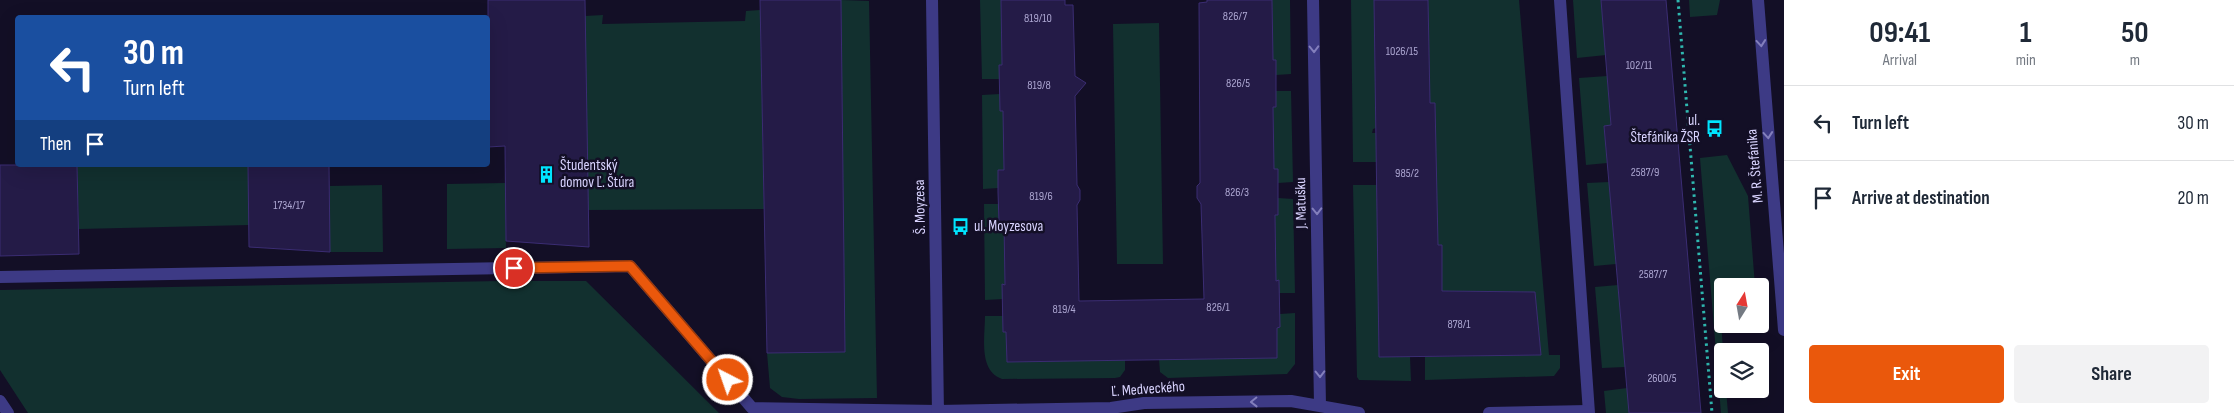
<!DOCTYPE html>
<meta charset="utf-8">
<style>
:root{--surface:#fff;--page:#f2f2f3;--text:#1f2937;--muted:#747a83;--line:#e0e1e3;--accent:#ea580c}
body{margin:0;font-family:"Sofia Sans Condensed",sans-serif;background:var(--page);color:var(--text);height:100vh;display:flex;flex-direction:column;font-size:19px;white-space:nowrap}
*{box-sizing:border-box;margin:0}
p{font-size:16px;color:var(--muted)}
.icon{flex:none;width:28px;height:28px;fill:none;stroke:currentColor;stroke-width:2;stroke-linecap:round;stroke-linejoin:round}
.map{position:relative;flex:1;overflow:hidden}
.details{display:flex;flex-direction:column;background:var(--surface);width:450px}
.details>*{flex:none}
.top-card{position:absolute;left:15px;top:15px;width:475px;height:152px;border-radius:5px;box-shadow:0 5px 20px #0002;background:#1a4fa0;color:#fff;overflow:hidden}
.needle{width:32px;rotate:11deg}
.controls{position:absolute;left:1714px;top:278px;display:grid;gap:10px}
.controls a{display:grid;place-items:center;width:55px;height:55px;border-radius:5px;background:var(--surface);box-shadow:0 5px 20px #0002;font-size:25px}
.pin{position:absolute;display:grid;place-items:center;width:42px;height:42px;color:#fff;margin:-21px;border:2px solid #fff;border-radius:50%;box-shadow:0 1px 5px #0007}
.me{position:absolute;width:55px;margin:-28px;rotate:319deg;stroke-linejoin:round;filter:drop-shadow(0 0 4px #0008)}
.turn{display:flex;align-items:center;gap:18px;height:105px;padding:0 25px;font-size:22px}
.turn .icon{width:65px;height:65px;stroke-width:2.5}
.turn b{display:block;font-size:35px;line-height:42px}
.then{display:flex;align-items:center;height:48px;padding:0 25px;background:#0003;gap:10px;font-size:19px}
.eta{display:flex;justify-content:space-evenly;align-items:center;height:85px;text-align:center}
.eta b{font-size:30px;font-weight:700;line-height:35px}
.cta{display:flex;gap:10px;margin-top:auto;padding:10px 25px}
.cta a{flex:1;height:58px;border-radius:5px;background:var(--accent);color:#fff;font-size:20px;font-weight:700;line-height:58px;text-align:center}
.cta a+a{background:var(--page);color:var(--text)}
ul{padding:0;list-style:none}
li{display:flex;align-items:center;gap:15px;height:75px;padding:0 25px;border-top:1px solid var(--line)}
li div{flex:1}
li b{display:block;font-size:19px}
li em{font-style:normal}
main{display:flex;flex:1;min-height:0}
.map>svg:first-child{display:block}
.green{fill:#12302f}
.building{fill:#241b47;stroke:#3b2d73}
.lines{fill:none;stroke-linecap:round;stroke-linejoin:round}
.path{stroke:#2fb8b0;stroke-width:3;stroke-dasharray:2.5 4;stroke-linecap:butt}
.lane{stroke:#3d3a85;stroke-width:12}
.street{stroke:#3d3a85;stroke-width:12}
.oneway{stroke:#837fbc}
.route-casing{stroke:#983908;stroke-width:12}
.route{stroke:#ea580c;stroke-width:9}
.labels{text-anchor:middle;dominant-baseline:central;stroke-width:5;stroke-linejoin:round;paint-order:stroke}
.number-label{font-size:12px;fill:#aca6d1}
.poi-label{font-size:15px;fill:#d9d4ff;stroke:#130f26;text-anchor:start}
.street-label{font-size:15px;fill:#d9d4ff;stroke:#130f26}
</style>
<main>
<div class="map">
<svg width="1784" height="413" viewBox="0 0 1784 413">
<rect width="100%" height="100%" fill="#130f26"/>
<path class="green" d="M841 0 869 1 877 398 799 399 782 397 770 388 767 353 845 352Z
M980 0H1001L1002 65H999V79H982Z
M1272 0H1290L1291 74 1276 75 1273 60Z
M1351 0H1374L1376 128 1373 129 1372 133H1376V162H1353Z
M1428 0H1519L1549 355H1560V368L1554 376 1425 380V357L1541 355 1535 292 1442 291V246L1438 245 1435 103H1430Z
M1573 0H1601L1606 55 1577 58Z
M1689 0H1720L1717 15 1690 17Z
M760 10 764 209 588 210 585 16 603 15 602 24 745 21 746 11Z
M1159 23 1163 264H1117L1113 24Z
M1607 76 1611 125 1604 126 1607 163 1586 165 1579 78Z
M1276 91H1291L1293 182 1278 183 1274 169 1273 107 1276 106Z
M1000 94V110L1003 111 1004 170H998V188L983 189 982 95Z
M1727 155 1748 196 1755 286H1722V304H1720L1723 351 1722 389H1726L1728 413H1721L1700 158Z
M77 165H248L249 225 79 229Z
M1609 182 1616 264 1594 266 1587 183Z
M505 183 506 248 447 249V184Z
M382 185 383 252H330V186Z
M1353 185H1377L1379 357H1410L1411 381 1359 380 1357 377Z
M1278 198 1293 199 1295 293H1279V281H1276L1275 215H1278Z
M984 204H998L999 222H1004L1005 285 1003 284V299L985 300Z
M501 281H586L719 413H28L0 370V290Z
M1618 285 1625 367 1602 368 1595 287Z
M1295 313V364L1287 374 1168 378 1160 372 1159 359 1276 358 1277 328 1280 327V314Z
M985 316H1003V332H1006L1007 362 1125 359V370L1120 377 1115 378 1002 379C978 371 985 336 985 316Z
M1627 388 1629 413H1606L1604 391Z"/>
<path class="building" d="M488 0H585L589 247 506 241 505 146 488 147Z
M760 0H841L845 352 767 353Z
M1001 0H1065V5H1073L1075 76 1086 83 1075 96 1077 185 1080 190V200L1077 205 1079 301 1204 299 1201 204 1197 198V186L1200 183 1199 3 1207 2V0H1272L1273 60H1276V107H1273L1274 169H1278V215H1275L1276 281 1279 280 1280 327 1277 328V358L1007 362 1006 332H1003L1002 284 1005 285 1004 222H999L998 192V170H1004L1003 111H1000L999 65H1002Z
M1374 0H1428L1430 103H1435L1438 245H1442V291L1535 292 1541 355 1379 357Z
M1601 0H1666L1701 413H1629L1604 126 1611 125Z
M0 165H77L79 254 0 256Z
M248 165H329L330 252 249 247Z"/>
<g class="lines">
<path class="path" d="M1678 0 1712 413"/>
<path class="lane" d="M1560 0 1589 413
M0 277 630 266 752 408 938 411"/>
<path class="street" d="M932 0 938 413
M1313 0 1320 405
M1758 0 1784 330
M0 401 8 413
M938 411 1111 408 1144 403 1291 401 1359 413
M1489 413 1588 411"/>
</g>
<defs><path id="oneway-chevron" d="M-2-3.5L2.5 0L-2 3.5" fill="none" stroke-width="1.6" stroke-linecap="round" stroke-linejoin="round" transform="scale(1.25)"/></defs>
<g class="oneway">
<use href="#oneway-chevron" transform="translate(1761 43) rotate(85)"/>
<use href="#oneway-chevron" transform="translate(1314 49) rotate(89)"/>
<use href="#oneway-chevron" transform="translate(1768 135) rotate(85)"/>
<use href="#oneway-chevron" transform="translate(1317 211) rotate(89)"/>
<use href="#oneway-chevron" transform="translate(1320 374) rotate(89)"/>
<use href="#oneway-chevron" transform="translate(1254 402) rotate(179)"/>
</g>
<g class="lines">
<defs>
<path id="route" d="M514 268 630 266 728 380"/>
</defs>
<use href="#route" class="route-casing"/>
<use href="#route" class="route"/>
</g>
<defs>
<symbol id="bus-bare" viewBox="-9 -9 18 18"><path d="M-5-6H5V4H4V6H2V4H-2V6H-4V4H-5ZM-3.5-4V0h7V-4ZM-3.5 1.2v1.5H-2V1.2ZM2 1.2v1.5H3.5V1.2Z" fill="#00e5ff" stroke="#130f26" stroke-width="2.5" paint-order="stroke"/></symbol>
<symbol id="building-bare" viewBox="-9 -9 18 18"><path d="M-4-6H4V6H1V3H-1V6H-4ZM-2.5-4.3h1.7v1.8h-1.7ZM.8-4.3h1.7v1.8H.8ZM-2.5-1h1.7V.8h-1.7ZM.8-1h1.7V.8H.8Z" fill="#00e5ff" stroke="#130f26" stroke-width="2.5" paint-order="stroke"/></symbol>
</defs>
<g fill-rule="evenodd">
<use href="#bus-bare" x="1702" y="116" width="25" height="25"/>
<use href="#building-bare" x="534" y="162" width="25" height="25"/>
<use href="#bus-bare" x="948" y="214" width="25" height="25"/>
</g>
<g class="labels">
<g class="number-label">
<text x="1235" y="16">826/7</text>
<text x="1038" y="18">819/10</text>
<text x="1402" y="51">1026/15</text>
<text x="1639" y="65">102/11</text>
<text x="1238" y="83">826/5</text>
<text x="1039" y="85">819/8</text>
<text x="1645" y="172">2587/9</text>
<text x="1407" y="173">985/2</text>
<text x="1237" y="192">826/3</text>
<text x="1041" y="196">819/6</text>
<text x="289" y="205">1734/17</text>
<text x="1653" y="274">2587/7</text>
<text x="1218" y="307">826/1</text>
<text x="1064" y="309">819/4</text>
<text x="1459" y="324">878/1</text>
<text x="1662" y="378">2600/5</text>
</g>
<g class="poi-label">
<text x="1700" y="120" text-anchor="end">ul.<tspan x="1700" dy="17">Štefánika ŽSR</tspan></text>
<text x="560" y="165">Študentský<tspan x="560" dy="17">domov Ľ. Štúra</tspan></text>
<text x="974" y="226">ul. Moyzesova</text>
</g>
<g class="street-label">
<text transform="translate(1755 166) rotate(-95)">M. R. Štefánika</text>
<text transform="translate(1301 203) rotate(-91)">J. Matušku</text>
<text transform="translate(920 207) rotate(-91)">Š. Moyzesa</text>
<text transform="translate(1148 389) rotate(-4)">Ľ. Medveckého</text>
</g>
</g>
</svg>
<div class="controls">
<a><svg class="needle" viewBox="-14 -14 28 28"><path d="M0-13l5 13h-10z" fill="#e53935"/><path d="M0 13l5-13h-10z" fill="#747a83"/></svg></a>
<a><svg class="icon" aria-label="layers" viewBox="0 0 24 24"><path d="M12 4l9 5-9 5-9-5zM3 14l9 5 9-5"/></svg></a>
</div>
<div class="pin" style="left:514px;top:268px;background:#d93025"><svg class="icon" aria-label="arrive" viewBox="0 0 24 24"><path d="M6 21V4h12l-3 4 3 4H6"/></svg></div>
<svg class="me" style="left:728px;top:380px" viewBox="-20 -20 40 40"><circle r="17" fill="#ea580c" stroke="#fff" stroke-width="3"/><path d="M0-11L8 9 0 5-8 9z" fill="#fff"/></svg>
<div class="top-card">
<div class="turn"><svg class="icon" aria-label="left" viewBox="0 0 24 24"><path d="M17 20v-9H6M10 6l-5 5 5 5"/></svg><div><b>30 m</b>Turn left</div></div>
<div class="then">Then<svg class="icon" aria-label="arrive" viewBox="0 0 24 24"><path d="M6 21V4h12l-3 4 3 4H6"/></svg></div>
</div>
</div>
<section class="details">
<div class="eta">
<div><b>09:41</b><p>Arrival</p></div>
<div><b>1</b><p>min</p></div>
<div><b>50</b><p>m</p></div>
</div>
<ul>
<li><svg class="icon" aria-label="left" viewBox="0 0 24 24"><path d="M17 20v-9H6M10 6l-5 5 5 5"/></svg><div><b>Turn left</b></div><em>30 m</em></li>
<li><svg class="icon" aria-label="arrive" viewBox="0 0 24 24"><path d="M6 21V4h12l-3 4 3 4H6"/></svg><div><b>Arrive at destination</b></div><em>20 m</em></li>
</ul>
<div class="cta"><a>Exit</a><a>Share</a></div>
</section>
</main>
